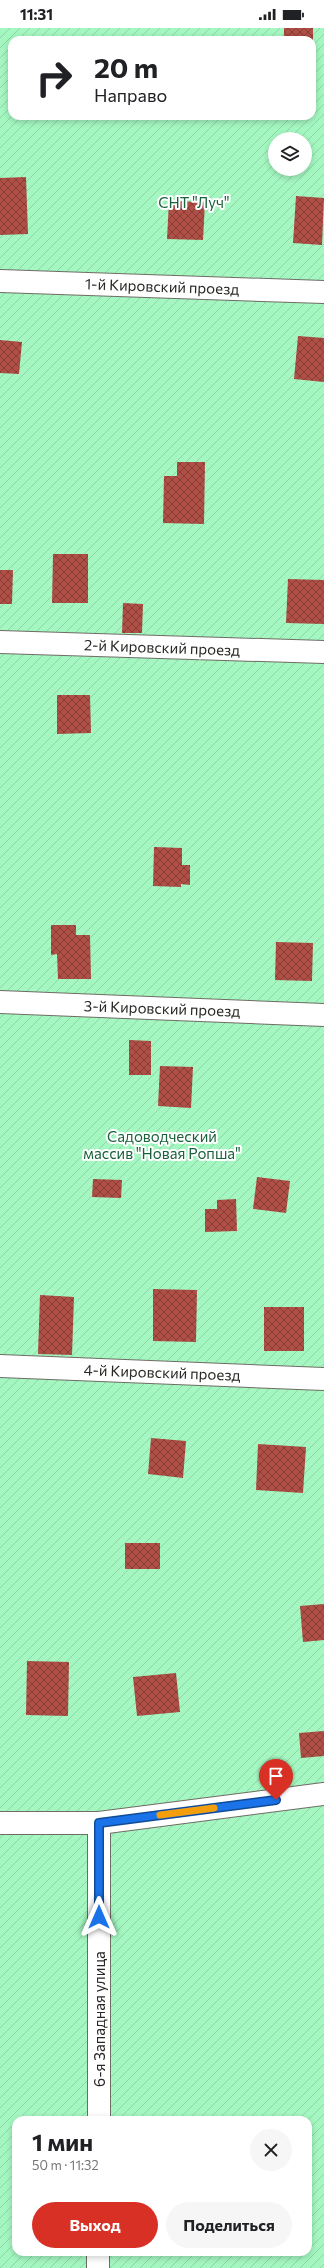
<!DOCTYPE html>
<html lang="ru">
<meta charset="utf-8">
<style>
:root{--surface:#fff;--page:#f6f6f6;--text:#202124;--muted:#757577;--accent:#d93025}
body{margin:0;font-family:Commissioner,sans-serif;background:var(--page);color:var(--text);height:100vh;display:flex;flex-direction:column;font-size:15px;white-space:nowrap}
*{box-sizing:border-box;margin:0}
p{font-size:13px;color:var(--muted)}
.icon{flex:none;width:22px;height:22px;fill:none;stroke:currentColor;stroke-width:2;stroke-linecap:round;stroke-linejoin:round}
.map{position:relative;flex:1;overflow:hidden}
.details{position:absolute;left:12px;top:2088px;width:300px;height:140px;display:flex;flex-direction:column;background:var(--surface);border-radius:12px;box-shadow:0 2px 6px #0003}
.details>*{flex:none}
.hud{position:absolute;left:8px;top:8px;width:308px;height:84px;border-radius:12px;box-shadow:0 2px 6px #0003;background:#fff;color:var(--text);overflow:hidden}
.tools{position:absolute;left:268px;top:104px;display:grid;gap:8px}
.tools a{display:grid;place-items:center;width:44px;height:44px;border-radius:50%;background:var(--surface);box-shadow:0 2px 6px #0003;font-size:20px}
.pin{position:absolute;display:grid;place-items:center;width:34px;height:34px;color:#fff;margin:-41px -17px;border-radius:50% 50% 50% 0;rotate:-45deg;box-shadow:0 0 4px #0007}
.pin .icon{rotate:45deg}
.me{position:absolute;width:44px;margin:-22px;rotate:0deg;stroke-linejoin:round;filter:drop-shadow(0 0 3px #0008)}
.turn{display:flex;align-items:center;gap:14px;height:84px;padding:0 20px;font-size:18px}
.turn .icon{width:52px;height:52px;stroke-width:2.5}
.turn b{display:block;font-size:28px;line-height:34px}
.round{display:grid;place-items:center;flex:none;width:42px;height:42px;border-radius:21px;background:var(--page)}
.headline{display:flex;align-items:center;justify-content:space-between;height:68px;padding:0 20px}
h1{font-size:24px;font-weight:700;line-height:30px}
.primary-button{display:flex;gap:8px;margin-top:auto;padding:8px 20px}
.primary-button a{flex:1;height:46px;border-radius:24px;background:var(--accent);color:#fff;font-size:16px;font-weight:700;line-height:46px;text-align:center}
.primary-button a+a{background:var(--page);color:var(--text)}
.status{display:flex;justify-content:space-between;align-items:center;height:28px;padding:0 20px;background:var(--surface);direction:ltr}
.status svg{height:11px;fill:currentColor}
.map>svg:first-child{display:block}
.garden{fill:url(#garden-furrows);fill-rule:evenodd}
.building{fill:url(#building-cross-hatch)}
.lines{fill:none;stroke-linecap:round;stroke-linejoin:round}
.minor-casing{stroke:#6f6c64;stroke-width:24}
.minor{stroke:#fff;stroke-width:22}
.route-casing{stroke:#114b97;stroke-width:10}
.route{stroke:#1a73e8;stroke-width:7}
.slow{stroke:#f59e0b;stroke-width:7}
.labels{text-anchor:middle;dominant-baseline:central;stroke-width:4;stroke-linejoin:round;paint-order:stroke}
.park-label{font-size:15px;fill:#1a623b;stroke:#fff}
.street-label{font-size:15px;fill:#292824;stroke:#fff}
</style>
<div class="status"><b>11:31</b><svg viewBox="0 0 49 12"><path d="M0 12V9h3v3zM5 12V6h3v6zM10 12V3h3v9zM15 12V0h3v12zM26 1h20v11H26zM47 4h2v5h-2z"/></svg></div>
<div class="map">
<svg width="324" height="2240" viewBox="0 0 324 2240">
<defs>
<pattern id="garden-furrows" width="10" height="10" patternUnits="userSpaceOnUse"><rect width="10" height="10" fill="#a4f7c1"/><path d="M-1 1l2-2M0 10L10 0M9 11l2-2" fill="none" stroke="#8dd4a6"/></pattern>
<pattern id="building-cross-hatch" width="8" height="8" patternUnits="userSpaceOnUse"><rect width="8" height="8" fill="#af4f45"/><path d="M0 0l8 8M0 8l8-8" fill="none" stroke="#863e36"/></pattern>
</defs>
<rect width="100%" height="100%" fill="#f3efe6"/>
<path class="garden" d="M0 0H324V2240H0ZM12 12H312V88H12ZM275 111H305V141H275ZM16 2092H308V2224H16Z"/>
<path class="building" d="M284 0H313V12H284Z
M26 149 28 206 0 207V150Z
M296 168 324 170 322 217 293 215Z
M169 173 205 174 203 212 167 211Z
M298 308 324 310V354L294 351Z
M0 312 22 314 19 346 0 345Z
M177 434H205L204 496 163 495 164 448H177Z
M53 526H88V575H52Z
M0 542H13L12 576H0Z
M288 551 324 552V596L286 595Z
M123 575 143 576 142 605H122Z
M57 667H90L91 705 57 706Z
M154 819 182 820V837H190V857L181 856V859L153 858Z
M51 897H76V907H90L91 951H58L57 926 51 927Z
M276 914 313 915 312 953 275 952Z
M129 1012 151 1013V1047H129Z
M160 1038 193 1039 191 1080 158 1078Z
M257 1149 290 1153 286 1185 253 1181Z
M93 1151 122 1152 121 1170 92 1169Z
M236 1171 237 1203 205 1204V1181H217V1172Z
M153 1261 197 1262 196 1314 153 1313Z
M40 1267 74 1269 72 1327 38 1326Z
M264 1279H304V1323H264Z
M151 1410 186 1413 183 1450 148 1446Z
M258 1416 306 1419 303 1465 256 1462Z
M125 1515H160V1541H125Z
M324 1576V1612L303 1614 300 1578Z
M27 1633 69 1634 68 1688 26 1687Z
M176 1645 180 1684 137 1688 133 1649Z
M324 1703V1728L301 1730 299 1705Z"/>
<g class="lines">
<defs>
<path id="minor" d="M0 253 324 264
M0 614 324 624
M0 974 324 987
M0 1338 324 1351
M0 1795H99L324 1766
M99 2092V1795
M98 2240V2224"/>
</defs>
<use href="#minor" class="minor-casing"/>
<use href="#minor" class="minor"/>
</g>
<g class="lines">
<defs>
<path id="route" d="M99 1889V1795L276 1772"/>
</defs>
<use href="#route" class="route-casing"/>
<use href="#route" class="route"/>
<path class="slow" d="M160 1787 214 1780"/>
</g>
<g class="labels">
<g class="park-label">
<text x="194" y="174">СНТ "Луч"</text>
<text x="162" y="1108">Садоводческий<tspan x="162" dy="17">массив "Новая Ропша"</tspan></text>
</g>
<g class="street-label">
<text transform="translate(162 258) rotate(2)">1-й Кировский проезд</text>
<text transform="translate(162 619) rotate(2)">2-й Кировский проезд</text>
<text transform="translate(162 980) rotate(2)">3-й Кировский проезд</text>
<text transform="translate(162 1344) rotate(2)">4-й Кировский проезд</text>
<text transform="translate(99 1991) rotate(-90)">6-я Западная улица</text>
</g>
</g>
</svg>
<div class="tools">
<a><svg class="icon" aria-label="layers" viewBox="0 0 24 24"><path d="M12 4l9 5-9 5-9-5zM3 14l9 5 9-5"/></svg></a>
</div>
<div class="pin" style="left:276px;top:1772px;background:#d93025"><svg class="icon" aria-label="arrive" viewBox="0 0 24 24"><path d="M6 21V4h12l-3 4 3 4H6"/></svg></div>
<svg class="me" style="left:99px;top:1889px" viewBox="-20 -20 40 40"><path d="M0-17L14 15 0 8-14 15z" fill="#1a73e8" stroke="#fff" stroke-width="4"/></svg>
<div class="hud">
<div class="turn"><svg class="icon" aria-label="right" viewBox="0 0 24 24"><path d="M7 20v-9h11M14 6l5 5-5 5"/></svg><div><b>20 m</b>Направо</div></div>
</div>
<section class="details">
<div class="headline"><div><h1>1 мин</h1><p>50 m · 11:32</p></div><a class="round"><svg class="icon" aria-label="close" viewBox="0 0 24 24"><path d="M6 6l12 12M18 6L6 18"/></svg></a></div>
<div class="primary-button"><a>Выход</a><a>Поделиться</a></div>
</section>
</div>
